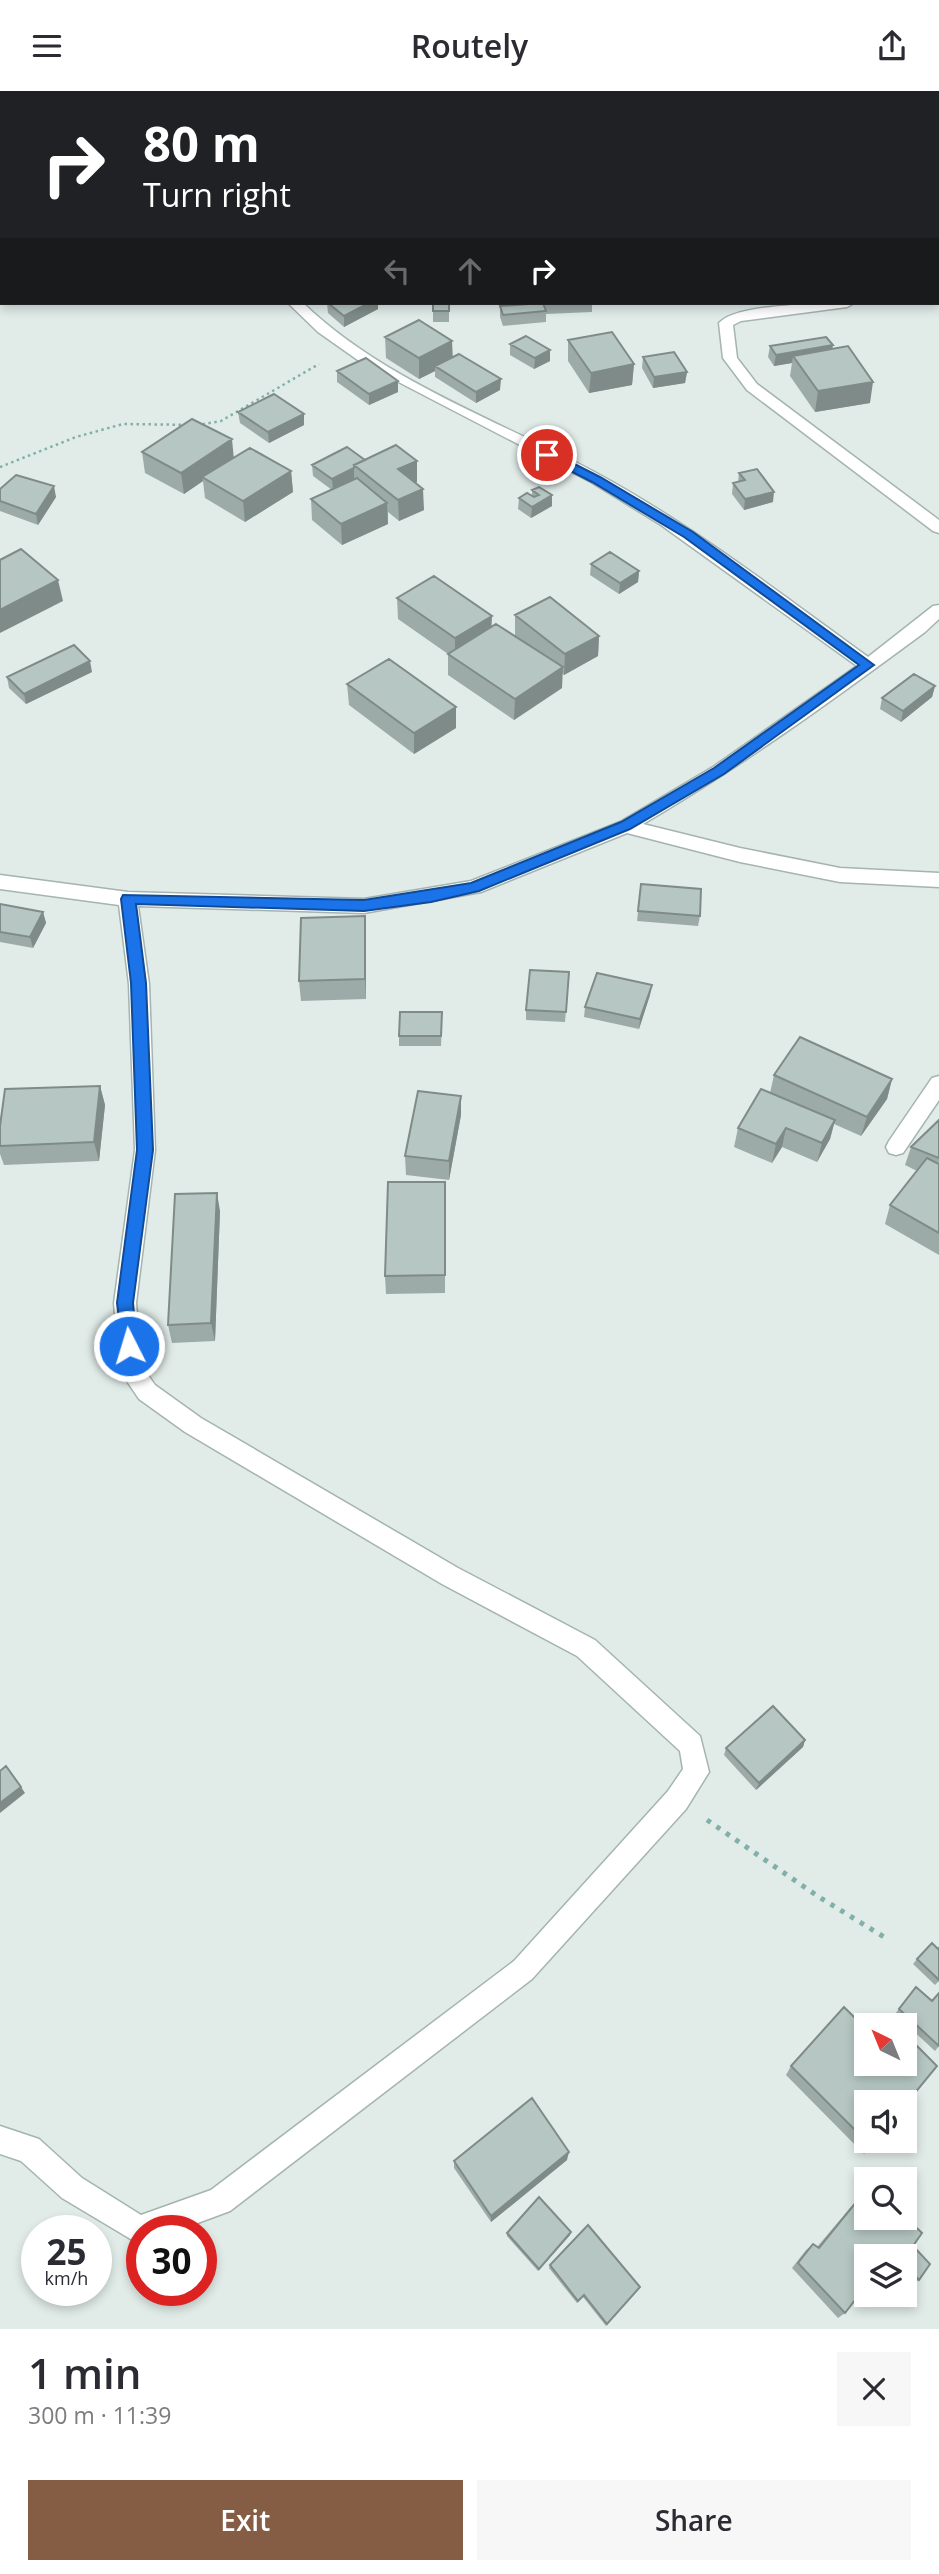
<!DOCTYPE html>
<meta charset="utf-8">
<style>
:root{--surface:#fff;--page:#f7f7f7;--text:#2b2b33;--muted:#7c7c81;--accent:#855d44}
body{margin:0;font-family:"Open Sans",sans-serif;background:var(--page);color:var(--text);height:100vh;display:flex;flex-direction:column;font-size:26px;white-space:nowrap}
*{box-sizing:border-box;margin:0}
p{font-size:23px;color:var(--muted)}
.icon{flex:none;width:38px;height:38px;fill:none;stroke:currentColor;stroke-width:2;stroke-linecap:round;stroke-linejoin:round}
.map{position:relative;height:2238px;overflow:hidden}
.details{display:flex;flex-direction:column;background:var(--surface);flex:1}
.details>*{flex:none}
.banner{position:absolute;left:0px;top:0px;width:940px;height:214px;box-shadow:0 4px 10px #0003;background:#202124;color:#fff;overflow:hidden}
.needle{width:46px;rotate:317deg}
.buttons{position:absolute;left:854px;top:1922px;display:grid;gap:14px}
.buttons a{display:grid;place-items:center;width:63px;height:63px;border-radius:0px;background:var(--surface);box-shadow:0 4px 10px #0003;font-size:35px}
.speed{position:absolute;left:21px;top:2124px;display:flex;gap:14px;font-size:35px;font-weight:700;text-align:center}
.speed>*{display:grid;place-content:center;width:91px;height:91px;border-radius:50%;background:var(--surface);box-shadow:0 4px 10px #0003;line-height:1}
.speed small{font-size:18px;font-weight:400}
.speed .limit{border:10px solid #d22;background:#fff;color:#111}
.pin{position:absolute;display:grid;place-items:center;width:60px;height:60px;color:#fff;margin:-30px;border:4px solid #fff;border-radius:50%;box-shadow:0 2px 7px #0007}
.me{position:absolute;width:77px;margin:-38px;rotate:355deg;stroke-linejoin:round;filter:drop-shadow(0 0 5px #0008)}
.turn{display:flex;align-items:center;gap:24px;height:147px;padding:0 28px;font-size:32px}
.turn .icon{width:91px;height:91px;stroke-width:2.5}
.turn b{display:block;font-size:49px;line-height:60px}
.lanes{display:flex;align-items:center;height:66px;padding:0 28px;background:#0003;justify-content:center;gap:35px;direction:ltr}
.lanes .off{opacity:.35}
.round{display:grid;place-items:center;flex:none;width:74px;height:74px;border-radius:0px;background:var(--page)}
.summary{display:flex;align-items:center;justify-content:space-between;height:119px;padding:0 28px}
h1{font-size:42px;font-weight:600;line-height:52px}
.primary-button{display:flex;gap:14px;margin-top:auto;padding:14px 28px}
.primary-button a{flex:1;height:80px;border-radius:0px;background:var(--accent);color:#fff;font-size:28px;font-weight:600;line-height:80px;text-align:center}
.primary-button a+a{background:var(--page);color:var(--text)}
header{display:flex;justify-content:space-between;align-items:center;height:91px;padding:0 28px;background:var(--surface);font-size:32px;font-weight:600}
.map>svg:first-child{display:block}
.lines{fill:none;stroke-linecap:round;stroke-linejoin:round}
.minor-casing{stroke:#a4b4b1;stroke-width:3}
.path-far1{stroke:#81b0aa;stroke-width:2.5;stroke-dasharray:2.5 3.5;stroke-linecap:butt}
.path{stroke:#81b0aa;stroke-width:5;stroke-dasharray:4.5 7;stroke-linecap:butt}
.minor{fill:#fff;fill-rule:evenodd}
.wall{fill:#9daba8}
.shaded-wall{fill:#7f8b88}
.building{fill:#b6c7c3;stroke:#7f8b88;stroke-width:2}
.route{fill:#1a73e8;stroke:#114b97;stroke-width:2}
</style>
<header><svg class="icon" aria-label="menu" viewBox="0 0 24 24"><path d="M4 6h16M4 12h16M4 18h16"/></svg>Routely<svg class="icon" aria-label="share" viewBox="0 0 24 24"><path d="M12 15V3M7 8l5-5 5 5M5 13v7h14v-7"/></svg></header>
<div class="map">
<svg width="939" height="2238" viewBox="0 0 939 2238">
<rect width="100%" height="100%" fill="#e1ece9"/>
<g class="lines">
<defs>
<path id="minor" d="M224 0H240L223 2Z
M0 33 2 34V42L0 41Z
M0 92H2V100H0Z
M938 198H939V206H938Z
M288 212H303C385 291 501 330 600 384 695 436 781 503 868 566L933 515 939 514V528L925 541C833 609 742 675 643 733L740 757 840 777 939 782V796L840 791 740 771 627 742 481 801 364 822 138 815 149 893 155 1059 136 1212 141 1274 155 1294 201 1327 458 1477 595 1549 700 1645 709 1681 686 1718 532 1888 230 2120 176 2140H142V2152L139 2153 62 2107 21 2070 0 2063V2035L39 2048 82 2087 141 2124 211 2099 514 1870 668 1700 683 1678 680 1660 577 1565 442 1493 185 1341 139 1308 122 1283 119 1276 114 1212 135 1059 129 893 119 814 0 798V784L128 801 364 808 471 790 620 731 713 676 857 575 661 434 591 391 362 272 318 241Z
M816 212H854L847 216 741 230 733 234 737 267 757 293 939 429V442L933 440 747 299 723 267 719 232C735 215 792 215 816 212Z
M939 985V1009L903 1062 896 1064 889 1062 886 1056 889 1050 932 987Z"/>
</defs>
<use href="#minor" class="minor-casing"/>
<path class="path-far1" d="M0 376 76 346 123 333 198 334 221 330 319 273"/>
<path class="path" d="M707 1729 819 1806 889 1849"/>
<use href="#minor" class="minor"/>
</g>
<path class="wall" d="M327 212 378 218 344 236 328 222Z
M433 212H449V231H433Z
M541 212H592V221L546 223V231L503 235 500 226V215Z
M385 246 453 266 500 299 476 312 435 286V280L419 288 386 267Z
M568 249 634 273 632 294 589 302 568 270Z
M510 253 550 270 534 278 510 264Z
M770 255 832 258 870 312 815 321 790 285 792 272 774 275 768 266Z
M643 266 687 281 685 292 653 297 642 277Z
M337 280 398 301 369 314 337 291Z
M238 321 304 334 269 352 240 332Z
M142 361 234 367 291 380 293 401 245 431 205 407 203 390 184 403 145 382Z
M365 369 417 370V391L416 392 424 419 399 430 388 421V433L342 454 312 429 311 408 332 399 313 385 312 374Z
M739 382 773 411 744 419 732 403 733 392 738 391Z
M539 396 552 415 531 427 518 418 519 407 532 405V399Z
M0 398 56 406 38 434 0 420Z
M591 473 639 480 638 491 619 503 590 484Z
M397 507 491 535 515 545V524L599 545 598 565 564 584 562 583V597L514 629 448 584V563L398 528Z
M92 581 26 613 9 597 7 586Z
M347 593 456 637 414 663 349 614Z
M935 595 932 606 901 631 880 618 882 607Z
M641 793 700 825 698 835 637 830Z
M0 813 43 821 46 832 33 857 0 851Z
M366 845V908L301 910 299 890Z
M569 881 565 931 526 929V919Z
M650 904 639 938 584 926 585 916Z
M442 931 441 955H399V945Z
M774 984 892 988 887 1008 861 1045 834 1033 830 1048 817 1071 782 1056 772 1072 734 1056 738 1037 770 1002Z
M100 995 105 1014 99 1070 4 1074 0 1063V1035Z
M461 1005V1024L449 1089 406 1084 405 1065Z
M939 1029V1164L885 1133 890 1114 917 1080 905 1074 911 1056Z
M445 1091V1202L386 1203 385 1185Z
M220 1120 215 1250 172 1252 168 1234Z
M805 1649 803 1656 756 1699 724 1664 726 1657Z
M938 1858 939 1890 935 1894 913 1873 917 1868Z
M916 1896 939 1955 935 1960 895 1923Z
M791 1975 871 2055 864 2063 786 1984Z
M567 2069 491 2131 454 2077V2070Z
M857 2110 875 2127 878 2126 897 2135 906 2127 919 2189 910 2194 905 2188V2165H866L845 2222 838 2227 792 2177 806 2159 813 2153 817 2156 850 2117Z
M507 2142 570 2144 538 2180 507 2145Z
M550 2174 638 2199 606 2235 583 2206 577 2212 549 2177Z"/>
<path class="shaded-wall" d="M369 212H378V218L344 236V225Z
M452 250 453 270 435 275V280L419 288V267Z
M833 254 831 265H793L792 272 774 275 776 264Z
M550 259V270L534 278 535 267Z
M634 273 632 294 589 302 591 282Z
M687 281 685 292 653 297 654 286Z
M501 288 500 299 476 312V301Z
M398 290V301L369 314V303Z
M873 291 870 312 815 321 818 300Z
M304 323V334L269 352 268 341Z
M232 348 234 369 202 386 203 390 184 403 181 382Z
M417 370V391L399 399 398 378Z
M354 377V388L333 399 332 388Z
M291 380 293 401 245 431 243 410Z
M54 395 56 406 38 434 36 423Z
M423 398 424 419 399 430 398 409Z
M774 401 773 411 744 419 745 408Z
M552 404V415L531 427 532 416Z
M387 412 388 433 342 454 341 433Z
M639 480 638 491 619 503 620 492Z
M58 489 63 510 0 542V519Z
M492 525 491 546 455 568V547Z
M599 545 598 565 564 584 565 563Z
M90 570 92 581 26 613 24 603Z
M563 576 562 597 514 629 515 608Z
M935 595 932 606 901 631 903 620Z
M456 616V637L414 663V642Z
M43 821 46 832 33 857 30 846Z
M365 825 366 845V908L365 888Z
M652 894 650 904 639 938 640 928Z
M892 988 887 1008 861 1045 867 1026Z
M100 995 105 1014 99 1070 94 1051Z
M461 1005V1024L449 1089V1070Z
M835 1029 830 1048 817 1071 822 1052Z
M786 1037 782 1056 772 1072 776 1053Z
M217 1102 220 1120 215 1250 211 1232Z
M805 1649 803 1656 756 1699 759 1692Z
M21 1696 25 1702 0 1722V1712Z
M569 2061 567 2069 491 2131V2125Z
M571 2141 570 2144 538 2180 539 2178Z"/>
<path class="building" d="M299 0H344L346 2H301Z
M328 212H369L344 225Z
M433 212H449V220H433Z
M543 212 546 220 503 224 500 215Z
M419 229 452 250 419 267 385 246Z
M612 241 634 273 591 282 568 249Z
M526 245 550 259 535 267 510 253Z
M826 246 833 254 776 264 770 255Z
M848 255 873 291 818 300 793 265Z
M674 261 687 281 654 286 643 266Z
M459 263 501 288 476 301 435 275Z
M366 267 398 290 369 303 337 280Z
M274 303 304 323 268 341 238 321Z
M192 328 232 348 181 382 142 361Z
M396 354 417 370 398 378 423 398 398 409 354 374Z
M347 356 365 369 354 374V377L332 388 312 374Z
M250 357 291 380 243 410 202 386Z
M757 378 774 401 745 408 733 392 745 389 739 382Z
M16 384 54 395 36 423 0 410V398Z
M357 387 387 412 341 433 311 408Z
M539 396 552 404 532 416 519 407 527 402 534 406 539 404 532 399Z
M21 458 58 489 0 519V469Z
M610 461 639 480 620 492 591 473Z
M434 485 492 525 455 547 397 507Z
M550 506 599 545 565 563 515 524Z
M496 533 563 576 515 608 448 563Z
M74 554 90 570 24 603 7 586Z
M389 568 456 616 414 642 347 593Z
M914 583 935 595 903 620 882 607Z
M641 793 701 798 700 825 638 820Z
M0 813 43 821 30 846 0 841Z
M365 825V888L299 890 301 827Z
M530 879 569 881 566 921 526 919Z
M597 882 652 894 640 928 585 916Z
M400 921H442L441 945H399Z
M800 946 892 988 867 1026 774 984Z
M100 995 94 1051 0 1055V1035L5 998Z
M761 998 835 1029 822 1052 786 1037 776 1053 738 1037Z
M418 1000 461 1005 449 1070 405 1065Z
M939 1029V1067L911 1056Z
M927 1067 939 1073V1142L890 1114Z
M388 1091H445V1184L385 1185Z
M217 1102 211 1232 168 1234 175 1103Z
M773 1615 805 1649 759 1692 726 1657Z
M6 1675 21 1696 0 1712V1680Z
M932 1852 938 1858 939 1857V1889L917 1868Z
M916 1896 932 1910 939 1902V1955L899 1918Z
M844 1916 866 1938V1972H905V1955L911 1949 937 1975 905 2014V2011H866V2049H876L871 2055 791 1975Z
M532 2007 569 2061 491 2125 454 2070Z
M539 2106 571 2141 539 2178 507 2142Z
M857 2110 866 2119V2126H873L876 2129 878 2126H889L898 2137 906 2127 922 2142 913 2155 930 2173 919 2189 905 2174V2165H866V2195L845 2222 798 2172 813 2153 819 2157Z
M588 2134 640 2196 607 2233 584 2204 578 2210 550 2174Z"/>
<path class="route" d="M543 361H551L600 386 693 441 874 574 724 683 630 738 479 800 431 811 364 820 136 813 146 892 153 1059 133 1212 137 1255 135 1260 129 1262 123 1260 117 1212 137 1059 131 892 121 808 123 804 364 809 471 792 621 731 714 677 859 574 684 446 592 391 543 366Z"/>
</svg>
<div class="buttons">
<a><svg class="needle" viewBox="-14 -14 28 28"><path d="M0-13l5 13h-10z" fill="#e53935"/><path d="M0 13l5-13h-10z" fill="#7c7c81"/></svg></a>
<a><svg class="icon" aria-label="sound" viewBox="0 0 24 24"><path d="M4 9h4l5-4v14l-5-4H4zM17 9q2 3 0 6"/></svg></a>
<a><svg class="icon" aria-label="search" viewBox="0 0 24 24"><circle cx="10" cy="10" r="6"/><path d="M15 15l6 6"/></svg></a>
<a><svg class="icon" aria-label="layers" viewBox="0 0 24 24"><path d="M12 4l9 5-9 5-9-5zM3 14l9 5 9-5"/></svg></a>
</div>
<div class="speed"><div>25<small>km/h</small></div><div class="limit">30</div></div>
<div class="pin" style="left:547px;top:364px;background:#d93025"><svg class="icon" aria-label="arrive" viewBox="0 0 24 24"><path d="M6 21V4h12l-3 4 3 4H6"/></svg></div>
<svg class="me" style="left:129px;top:1255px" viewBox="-20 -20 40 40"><circle r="17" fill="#1a73e8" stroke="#fff" stroke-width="3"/><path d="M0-11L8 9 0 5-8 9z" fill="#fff"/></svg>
<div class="banner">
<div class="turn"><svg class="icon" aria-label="right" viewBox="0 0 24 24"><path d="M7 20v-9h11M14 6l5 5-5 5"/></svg><div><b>80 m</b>Turn right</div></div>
<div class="lanes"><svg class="icon off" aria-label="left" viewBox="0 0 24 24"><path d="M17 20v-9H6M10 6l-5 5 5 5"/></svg><svg class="icon off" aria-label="ahead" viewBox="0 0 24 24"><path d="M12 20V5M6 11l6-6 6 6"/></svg><svg class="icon" aria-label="right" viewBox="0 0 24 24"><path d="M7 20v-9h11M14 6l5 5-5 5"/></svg></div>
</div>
</div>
<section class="details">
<div class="summary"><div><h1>1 min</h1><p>300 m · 11:39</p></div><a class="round"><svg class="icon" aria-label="close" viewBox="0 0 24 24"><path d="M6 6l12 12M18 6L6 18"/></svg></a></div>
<div class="primary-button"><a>Exit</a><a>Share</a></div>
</section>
